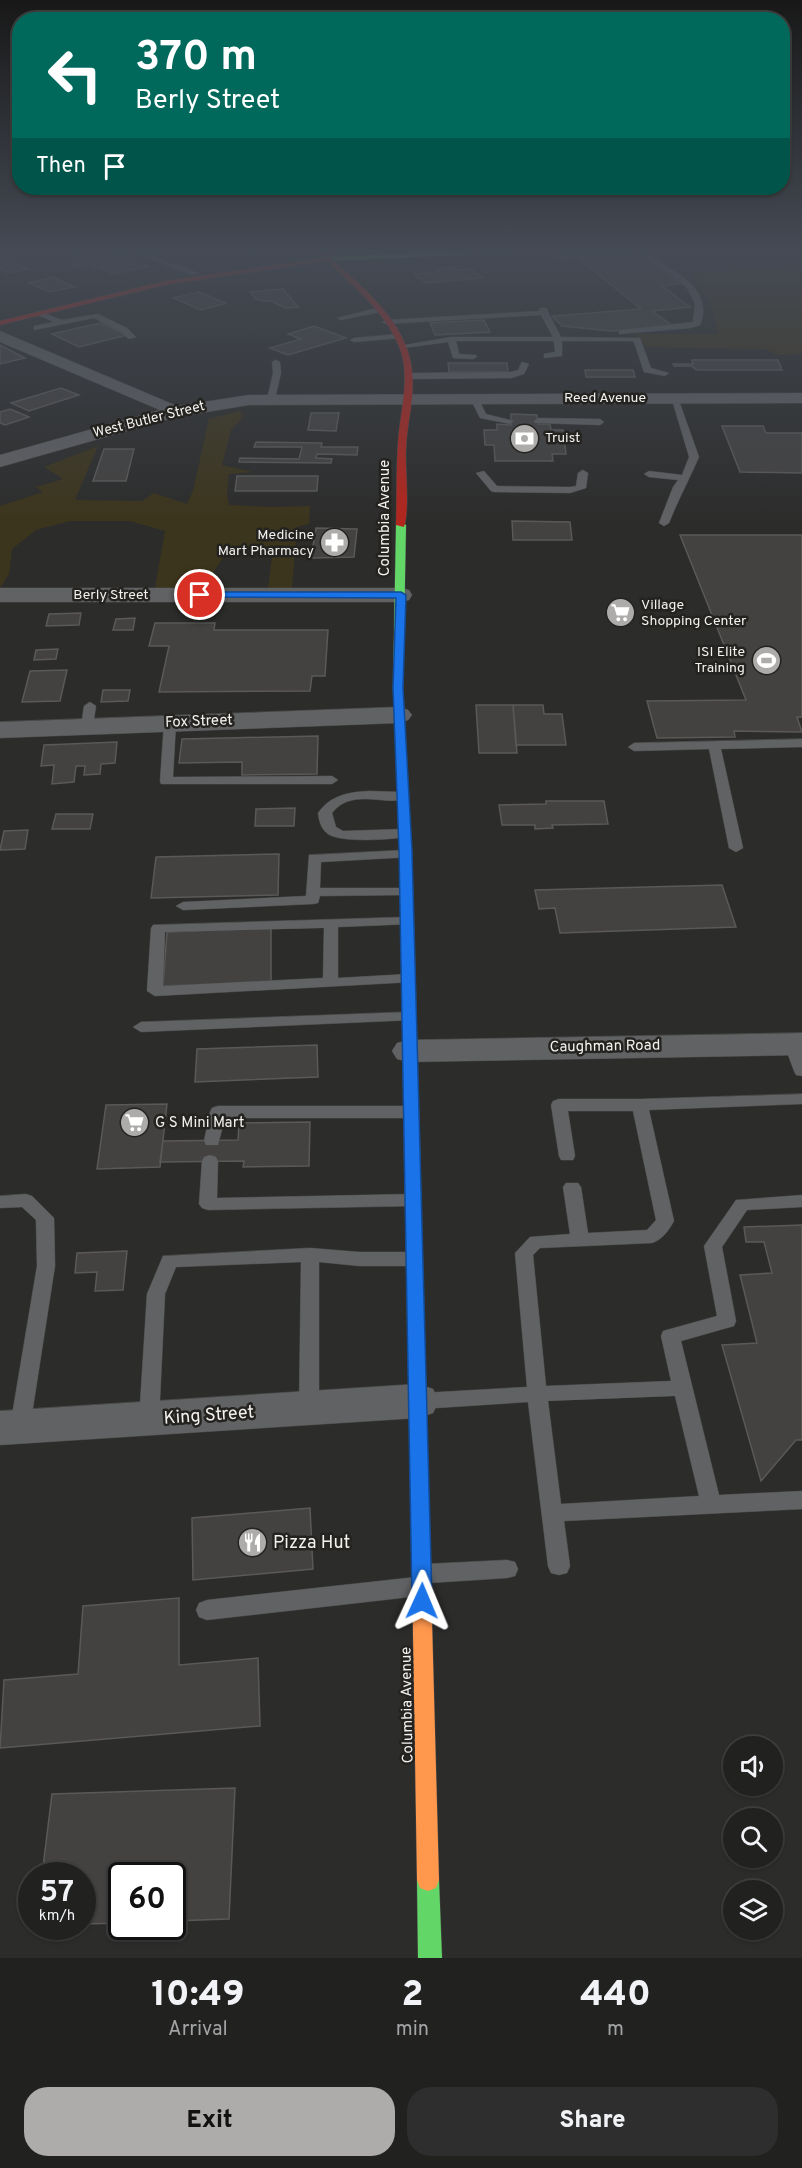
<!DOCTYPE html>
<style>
:root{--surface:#212120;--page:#2d2e2d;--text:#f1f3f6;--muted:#a2a3a5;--line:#3e3e3e;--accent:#adacaa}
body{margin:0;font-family:Overpass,sans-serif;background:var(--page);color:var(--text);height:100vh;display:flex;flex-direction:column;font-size:22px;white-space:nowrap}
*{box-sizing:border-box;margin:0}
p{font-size:20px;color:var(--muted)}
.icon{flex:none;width:33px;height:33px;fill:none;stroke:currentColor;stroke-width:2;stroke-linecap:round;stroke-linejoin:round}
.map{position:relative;height:1958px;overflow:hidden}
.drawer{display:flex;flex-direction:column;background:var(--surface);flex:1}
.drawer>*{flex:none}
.top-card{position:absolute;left:12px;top:12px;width:778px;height:183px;border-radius:24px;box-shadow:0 2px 4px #0004,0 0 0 2px var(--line);background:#00695c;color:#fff;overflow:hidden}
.fabs{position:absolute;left:723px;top:1736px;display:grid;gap:12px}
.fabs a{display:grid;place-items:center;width:60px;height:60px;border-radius:50%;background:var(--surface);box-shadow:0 2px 4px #0004,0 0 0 2px var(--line);font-size:30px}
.speed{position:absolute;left:18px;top:1862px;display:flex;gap:12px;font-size:30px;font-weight:700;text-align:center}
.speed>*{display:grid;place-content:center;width:78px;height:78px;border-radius:50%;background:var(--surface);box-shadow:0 2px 4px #0004,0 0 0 2px var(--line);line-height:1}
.speed small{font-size:15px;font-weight:400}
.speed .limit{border:3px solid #111;border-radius:9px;background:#fff;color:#111}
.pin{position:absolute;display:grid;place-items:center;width:51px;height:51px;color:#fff;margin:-26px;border:3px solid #fff;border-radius:50%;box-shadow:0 2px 6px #0007}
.me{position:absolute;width:66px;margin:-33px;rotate:1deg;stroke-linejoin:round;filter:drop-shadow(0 0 4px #0008)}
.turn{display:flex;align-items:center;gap:21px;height:126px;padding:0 24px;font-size:27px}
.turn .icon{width:78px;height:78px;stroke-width:2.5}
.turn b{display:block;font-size:42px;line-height:51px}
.then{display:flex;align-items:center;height:57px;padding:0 24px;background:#0003;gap:12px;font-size:22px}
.eta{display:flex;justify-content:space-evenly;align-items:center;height:102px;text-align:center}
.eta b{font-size:36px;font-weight:800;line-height:42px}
.button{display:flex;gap:12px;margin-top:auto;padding:12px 24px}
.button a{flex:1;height:69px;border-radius:24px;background:var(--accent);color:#111;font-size:24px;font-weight:800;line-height:69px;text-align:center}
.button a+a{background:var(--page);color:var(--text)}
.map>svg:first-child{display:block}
.green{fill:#3c351d}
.building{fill:#434241;stroke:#5a5958;stroke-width:1.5}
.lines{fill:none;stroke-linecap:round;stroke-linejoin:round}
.lane-casing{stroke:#484846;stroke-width:1}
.street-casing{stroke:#484846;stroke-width:1}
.fast-casing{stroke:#484846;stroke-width:1}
.slow-casing{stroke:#484846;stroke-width:1}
.jam-casing{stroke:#484846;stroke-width:1}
.lane{fill:#616264;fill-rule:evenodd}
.street{fill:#616264;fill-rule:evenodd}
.fast{fill:#63d668;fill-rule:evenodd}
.slow{fill:#ff974d;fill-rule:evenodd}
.jam{fill:#b3261e;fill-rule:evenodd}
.route{fill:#1a73e8;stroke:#114b97;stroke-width:1.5}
.labels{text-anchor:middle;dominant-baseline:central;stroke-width:5;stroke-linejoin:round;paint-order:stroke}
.far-street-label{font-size:14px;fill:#f2f1ef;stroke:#242320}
.far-poi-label{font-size:14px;fill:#f2f1ef;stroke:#242320;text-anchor:start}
.street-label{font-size:15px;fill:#f2f1ef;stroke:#242320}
.poi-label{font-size:15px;fill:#f2f1ef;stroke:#242320;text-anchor:start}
.near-street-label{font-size:18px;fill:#f2f1ef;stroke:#242320}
.near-poi-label{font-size:18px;fill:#f2f1ef;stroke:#242320;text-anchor:start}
</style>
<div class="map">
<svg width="802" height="1958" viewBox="0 0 802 1958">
<rect width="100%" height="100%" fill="#2c2c2b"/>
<path class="green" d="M802 265V354L777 355 764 349 646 347 636 338V334H718L710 302 690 273Z
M239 411 244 416 231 430 222 465 253 472 229 474 227 494 229 505 272 507 310 506 309 524 297 527 292 588H268L273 550H228L203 588H155L165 531 130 521H70L36 530 12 549 9 574 0 588V506L43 492 36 487 63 479 44 467 98 446 75 500 142 501 154 493 187 504 193 491 209 419Z"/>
<path class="building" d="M78 249H104L149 266 114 274 89 264 78 267 71 264 84 261 78 259 85 257 72 253 81 250Z
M600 256 604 258 619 256 626 260 645 258 680 284 662 286 690 307 652 311 673 326 612 331 562 326 552 316 641 309 580 260Z
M8 259 29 269 8 273 0 269V261Z
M454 267 457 270 472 269 483 278 425 283 414 274 440 272 437 269Z
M53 277 74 287 49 292 29 283Z
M283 289 298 307 285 308 271 301H262L256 299 250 292Z
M199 292 226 303 201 310 173 298Z
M484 320 490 332 435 335 430 323Z
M100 323 127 335 79 347 52 334Z
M314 326 346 338 288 355 270 348 301 339 288 334Z
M0 345 25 358 0 364Z
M692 360H778L782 370H697L691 366H674L673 364H693Z
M448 363H507L508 372H449Z
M585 370H633L635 377H586Z
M61 388 79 395 29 411 11 403Z
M10 409 29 417 5 425 0 423V412Z
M311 413H339L336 431 308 430Z
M511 414 537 415 538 424H550L551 430H563L566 454H552L553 461H495L494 445H485L484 430H497V424L511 425Z
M722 426H763L766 433H802V473L740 472Z
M256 442 322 443 321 447H358L357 455 317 454 316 458 332 459 331 463 239 462 240 458 299 459 302 447H254Z
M104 449H134L126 481H93Z
M237 476H318L317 491H235Z
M512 521 570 522 572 540H513Z
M316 528 357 529 354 557 311 558Z
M680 535H802V717H797L802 732 734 731 735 737 657 738 647 701 746 700Z
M81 613 79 625 46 626 49 614Z
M135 618 133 630H113L116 619Z
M155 623H215L214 630H328L325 676H312L310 691 159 692 169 646H149Z
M58 649 56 659 34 660 36 650Z
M67 670 60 701 22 702 30 671Z
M103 690H130L128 701 101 702Z
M476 705H513L517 753H479Z
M513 705H543L544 714H562L566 745H516Z
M318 736 317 774 242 775V762L179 763 182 739Z
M117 742 115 763 101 764 100 774 84 775 85 766H76L74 782 52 784 54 765 41 766 44 745Z
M546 801H604L608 824 552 825 553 828 535 829V825H502L499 805 546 804Z
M295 808 294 826H255L256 809Z
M56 814H93L90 829H52Z
M28 830 25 849 0 850 4 831Z
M279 854 278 895 151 898 156 857Z
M722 885 736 927 560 933 555 908 539 909 535 890Z
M271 928V982L163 986 167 932Z
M317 1045 318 1077 195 1082 197 1049Z
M167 1104 160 1167 97 1169 106 1105Z
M310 1122 309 1166 243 1167 244 1161 160 1162 163 1141 238 1140 239 1123Z
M802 1225V1440H796L761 1481 722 1345 757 1343 740 1275 772 1273 764 1242H746L744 1227Z
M127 1251 123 1290 95 1291 97 1272 75 1273 77 1253Z
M310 1508 313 1569 193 1580 192 1518Z
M179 1598V1665L258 1658 260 1726 0 1748 4 1680 78 1674 83 1606Z
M235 1788 229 1919 172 1921V1875H122V1923L82 1924V1875H42L52 1794Z"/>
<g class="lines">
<defs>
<path id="lane" d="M125 249H134L199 273 192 275Z
M640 249C663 267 717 284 700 325L691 328 619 334V330H622L693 322 695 304 687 288 669 273 634 252 556 260 552 258Z
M377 308H380V312L341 320 337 318Z
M540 308H546L561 337 640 338 651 368 669 373 665 376 644 372 634 342 630 341H562V356L544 358V354L555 352 554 341H456L459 354 476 355 477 357 473 359 453 358 448 342 403 348 399 346 451 337H553L541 315 386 324 382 322 386 320 539 311Z
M38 311 62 320 98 314 127 328 136 337 129 339 121 332 94 318 34 330V326L54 322 38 315Z
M398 334 402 336 401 338 354 342 350 340 354 338Z
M276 360 280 362 281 373 275 399 271 402 267 399 273 373 272 362Z
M522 362 529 364 524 374 511 378 411 379 407 376 411 373 510 372 518 370Z
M471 396H477L486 414 514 421 510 424 480 418 470 398Z
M671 396 678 398 699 457C689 480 678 500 669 523L664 526 659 523 673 487 678 480 649 477 644 474 649 471 682 475 689 457Z
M538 418 600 419 604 422 600 425 535 423 534 421Z
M583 470 588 473 586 488 570 493 494 492 491 491 476 473 484 471 497 486 570 487 576 486 578 473Z
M90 702 96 706 93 726 87 730 81 726 84 706Z
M170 719 176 723 173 777 332 776 338 780 332 784H161L160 781 164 723Z
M802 739V747L721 749 743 848 736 852 729 848 709 749 634 751 628 747 634 743Z
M370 791 402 792 408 796C393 810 353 785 332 813L336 827 343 831 404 829 411 833 409 836C394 840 340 843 328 834 321 829 319 821 318 813 331 795 348 792 370 791Z
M406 850 411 851 413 854 411 857 321 862 320 888H411L413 891 411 894 406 895 320 896 318 903 313 904 183 910 176 906 183 902 306 896 309 855Z
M407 917 412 918 414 921 412 924 338 927V978L408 974 416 979 413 982 155 996 147 991 151 928 153 925ZM324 928 323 978 163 986 165 932Z
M408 1012 416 1017 413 1020 141 1032 133 1027 141 1022Z
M792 1039 798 1040 802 1050V1076L796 1075 794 1071 784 1044Z
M802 1094V1104L649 1110 674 1221C669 1230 662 1240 652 1243L540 1248 533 1255 546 1386 671 1381 661 1336 663 1331 717 1316 704 1246 736 1200 802 1195V1207L747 1210 722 1247 736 1321 734 1326 681 1341 719 1495 802 1491V1509L564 1521 570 1566 567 1573 559 1575 551 1573 548 1566 528 1402 421 1409 414 1407 411 1401 414 1395 421 1393 527 1387 515 1253 530 1237 570 1234 563 1187 566 1183H578L581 1187 588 1233 647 1230 656 1220 633 1111H568L575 1156 573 1160H561L559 1156 551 1105 553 1101 559 1099H640ZM675 1396 699 1496 561 1504 548 1401Z
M218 1106H410L416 1108 418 1112 416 1116 410 1118H225L218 1145H206L204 1141 210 1112 212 1108Z
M210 1155 216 1157 218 1161 217 1198 413 1194 419 1196 422 1200 419 1204 413 1206 208 1210 202 1208 199 1204 202 1161 204 1157Z
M26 1194 32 1196 54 1218 55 1266 30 1427 27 1433 20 1435 13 1433 10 1427 37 1266 36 1220 22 1207 0 1208V1196Z
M310 1248 359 1252H414L420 1254 423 1259 420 1264 414 1266H359L319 1262V1410L316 1416 309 1418 302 1416 299 1410 301 1262 176 1267 165 1294 159 1420 156 1426 149 1428 142 1426 139 1420 147 1294 163 1256Z
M507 1560 515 1562 518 1569 515 1576 507 1578 429 1583 427 1593 419 1596 207 1620 199 1617 196 1610 199 1603 207 1600 416 1577 418 1567 426 1564Z"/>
<path id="street" d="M0 331 177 406 249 395 802 393V403L249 405 176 417 0 467V455L160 410 0 342Z
M0 588H401L409 590 412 595 409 600 401 602H0Z
M399 707 408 710 412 715 408 720 399 723 0 738V722Z
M802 1033V1055L409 1062 397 1059 392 1051 397 1043 409 1040Z
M418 1384 433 1389 439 1401 433 1413 418 1418 0 1445V1411Z"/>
<path id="fast" d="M506 249H542L539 251 328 261 325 259 328 257Z
M401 522 406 525 403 688 412 855 406 859 400 855 393 688 396 525Z
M412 1144 417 1145 420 1149 429 1509 427 1515 420 1517 413 1515 411 1509 404 1149 407 1145Z
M428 1869 436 1872 439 1880 442 1958H418L417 1880 420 1872Z"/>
<path id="slow" d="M420 1501 427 1503 429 1509 439 1880 436 1888 428 1891 420 1888 417 1880 411 1509 413 1503Z"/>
<path id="jam" d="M315 249H321C356 282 408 320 412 371 415 397 407 423 406 449 405 470 410 509 404 527L396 525C397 498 396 470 398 443 400 410 412 375 398 344 384 311 352 285 327 261L165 285 0 325V321L165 281 323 258Z
M406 851 412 855 420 1149 417 1153H407L404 1149 400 855Z"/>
</defs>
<use href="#lane" class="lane-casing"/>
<use href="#street" class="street-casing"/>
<use href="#fast" class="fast-casing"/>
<use href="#slow" class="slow-casing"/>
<use href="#jam" class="jam-casing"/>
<use href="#lane" class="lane"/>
<use href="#street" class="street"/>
<use href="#fast" class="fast"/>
<use href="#slow" class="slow"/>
<use href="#jam" class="jam"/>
</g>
<linearGradient id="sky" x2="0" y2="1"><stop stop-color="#181818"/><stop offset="0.48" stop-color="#454b55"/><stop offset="1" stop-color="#454b55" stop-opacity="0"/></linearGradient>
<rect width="802" height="523" fill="url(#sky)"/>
<path class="route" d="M200 592H401L406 595 403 688 412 850 432 1601 429 1607 422 1610 415 1607 412 1601 399 850 393 688 396 598 197 597 195 595Z"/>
<defs>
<symbol id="bank-disc" viewBox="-11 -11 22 22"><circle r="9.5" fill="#adacaa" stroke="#242320"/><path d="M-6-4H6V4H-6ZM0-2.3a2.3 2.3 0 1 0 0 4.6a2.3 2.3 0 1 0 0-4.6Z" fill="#fff"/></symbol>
<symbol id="pharmacy-disc" viewBox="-11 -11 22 22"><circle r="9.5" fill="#adacaa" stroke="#242320"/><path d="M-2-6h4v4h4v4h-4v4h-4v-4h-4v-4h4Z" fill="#fff"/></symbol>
<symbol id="supermarket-disc" viewBox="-11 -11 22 22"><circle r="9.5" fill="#adacaa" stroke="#242320"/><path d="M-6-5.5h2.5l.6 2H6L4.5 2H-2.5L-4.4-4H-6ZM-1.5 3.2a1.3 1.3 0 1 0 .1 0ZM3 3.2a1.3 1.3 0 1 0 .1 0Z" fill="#fff"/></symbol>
<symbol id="stadium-disc" viewBox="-11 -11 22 22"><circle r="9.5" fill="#adacaa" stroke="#242320"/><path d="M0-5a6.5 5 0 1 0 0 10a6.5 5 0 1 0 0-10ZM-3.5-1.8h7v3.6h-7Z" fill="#fff"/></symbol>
<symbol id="restaurant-disc" viewBox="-11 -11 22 22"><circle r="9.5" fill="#adacaa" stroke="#242320"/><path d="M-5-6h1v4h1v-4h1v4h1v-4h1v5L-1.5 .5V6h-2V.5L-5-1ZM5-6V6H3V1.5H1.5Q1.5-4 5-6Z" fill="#fff"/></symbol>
</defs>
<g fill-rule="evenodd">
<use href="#bank-disc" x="508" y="422" width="33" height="33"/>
<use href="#pharmacy-disc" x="318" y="526" width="33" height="33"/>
<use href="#supermarket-disc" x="604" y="596" width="33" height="33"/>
<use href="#stadium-disc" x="750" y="644" width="33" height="33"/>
<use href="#supermarket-disc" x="118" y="1106" width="33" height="33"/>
<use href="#restaurant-disc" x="236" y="1526" width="33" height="33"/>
</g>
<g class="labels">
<g class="far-street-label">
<text x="605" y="398">Reed Avenue</text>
<text transform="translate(149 420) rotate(-14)">West Butler Street</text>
<text x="111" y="595">Berly Street</text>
</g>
<g class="far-poi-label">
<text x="545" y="438">Truist</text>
<text x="314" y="535" text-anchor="end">Medicine<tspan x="314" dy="16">Mart Pharmacy</tspan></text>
<text x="641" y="605">Village<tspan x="641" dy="16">Shopping Center</tspan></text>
<text x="745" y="652" text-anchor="end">ISI Elite<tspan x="745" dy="16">Training</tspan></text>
</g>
<g class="street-label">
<text transform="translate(385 518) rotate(-90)">Columbia Avenue</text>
<text transform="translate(199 722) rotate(-2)">Fox Street</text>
<text transform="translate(605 1047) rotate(-1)">Caughman Road</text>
<text transform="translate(408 1705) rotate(-91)">Columbia Avenue</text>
</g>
<g class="poi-label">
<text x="155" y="1123">G S Mini Mart</text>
</g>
<g class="near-street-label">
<text transform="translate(209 1416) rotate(-4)">King Street</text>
</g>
<g class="near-poi-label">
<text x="273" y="1543">Pizza Hut</text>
</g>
</g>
</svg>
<div class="fabs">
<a><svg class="icon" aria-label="sound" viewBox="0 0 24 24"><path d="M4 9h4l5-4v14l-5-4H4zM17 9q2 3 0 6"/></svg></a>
<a><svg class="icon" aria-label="search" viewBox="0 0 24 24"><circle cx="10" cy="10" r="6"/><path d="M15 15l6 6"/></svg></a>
<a><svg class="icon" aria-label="layers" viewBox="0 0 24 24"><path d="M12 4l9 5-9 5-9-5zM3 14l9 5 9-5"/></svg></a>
</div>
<div class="speed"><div>57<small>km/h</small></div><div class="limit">60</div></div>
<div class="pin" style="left:200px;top:595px;background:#d93025"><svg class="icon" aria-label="arrive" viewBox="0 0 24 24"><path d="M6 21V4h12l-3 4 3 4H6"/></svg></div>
<svg class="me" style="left:422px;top:1601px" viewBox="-20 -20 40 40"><path d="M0-17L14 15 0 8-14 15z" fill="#1a73e8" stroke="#fff" stroke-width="4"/></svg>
<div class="top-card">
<div class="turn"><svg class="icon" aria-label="left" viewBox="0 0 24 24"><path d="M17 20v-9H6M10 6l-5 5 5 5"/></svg><div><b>370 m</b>Berly Street</div></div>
<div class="then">Then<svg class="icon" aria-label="arrive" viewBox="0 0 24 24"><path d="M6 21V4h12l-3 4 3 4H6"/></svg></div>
</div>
</div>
<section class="drawer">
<div class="eta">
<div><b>10:49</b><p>Arrival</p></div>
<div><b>2</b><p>min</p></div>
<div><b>440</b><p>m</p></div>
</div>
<div class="button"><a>Exit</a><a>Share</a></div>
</section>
